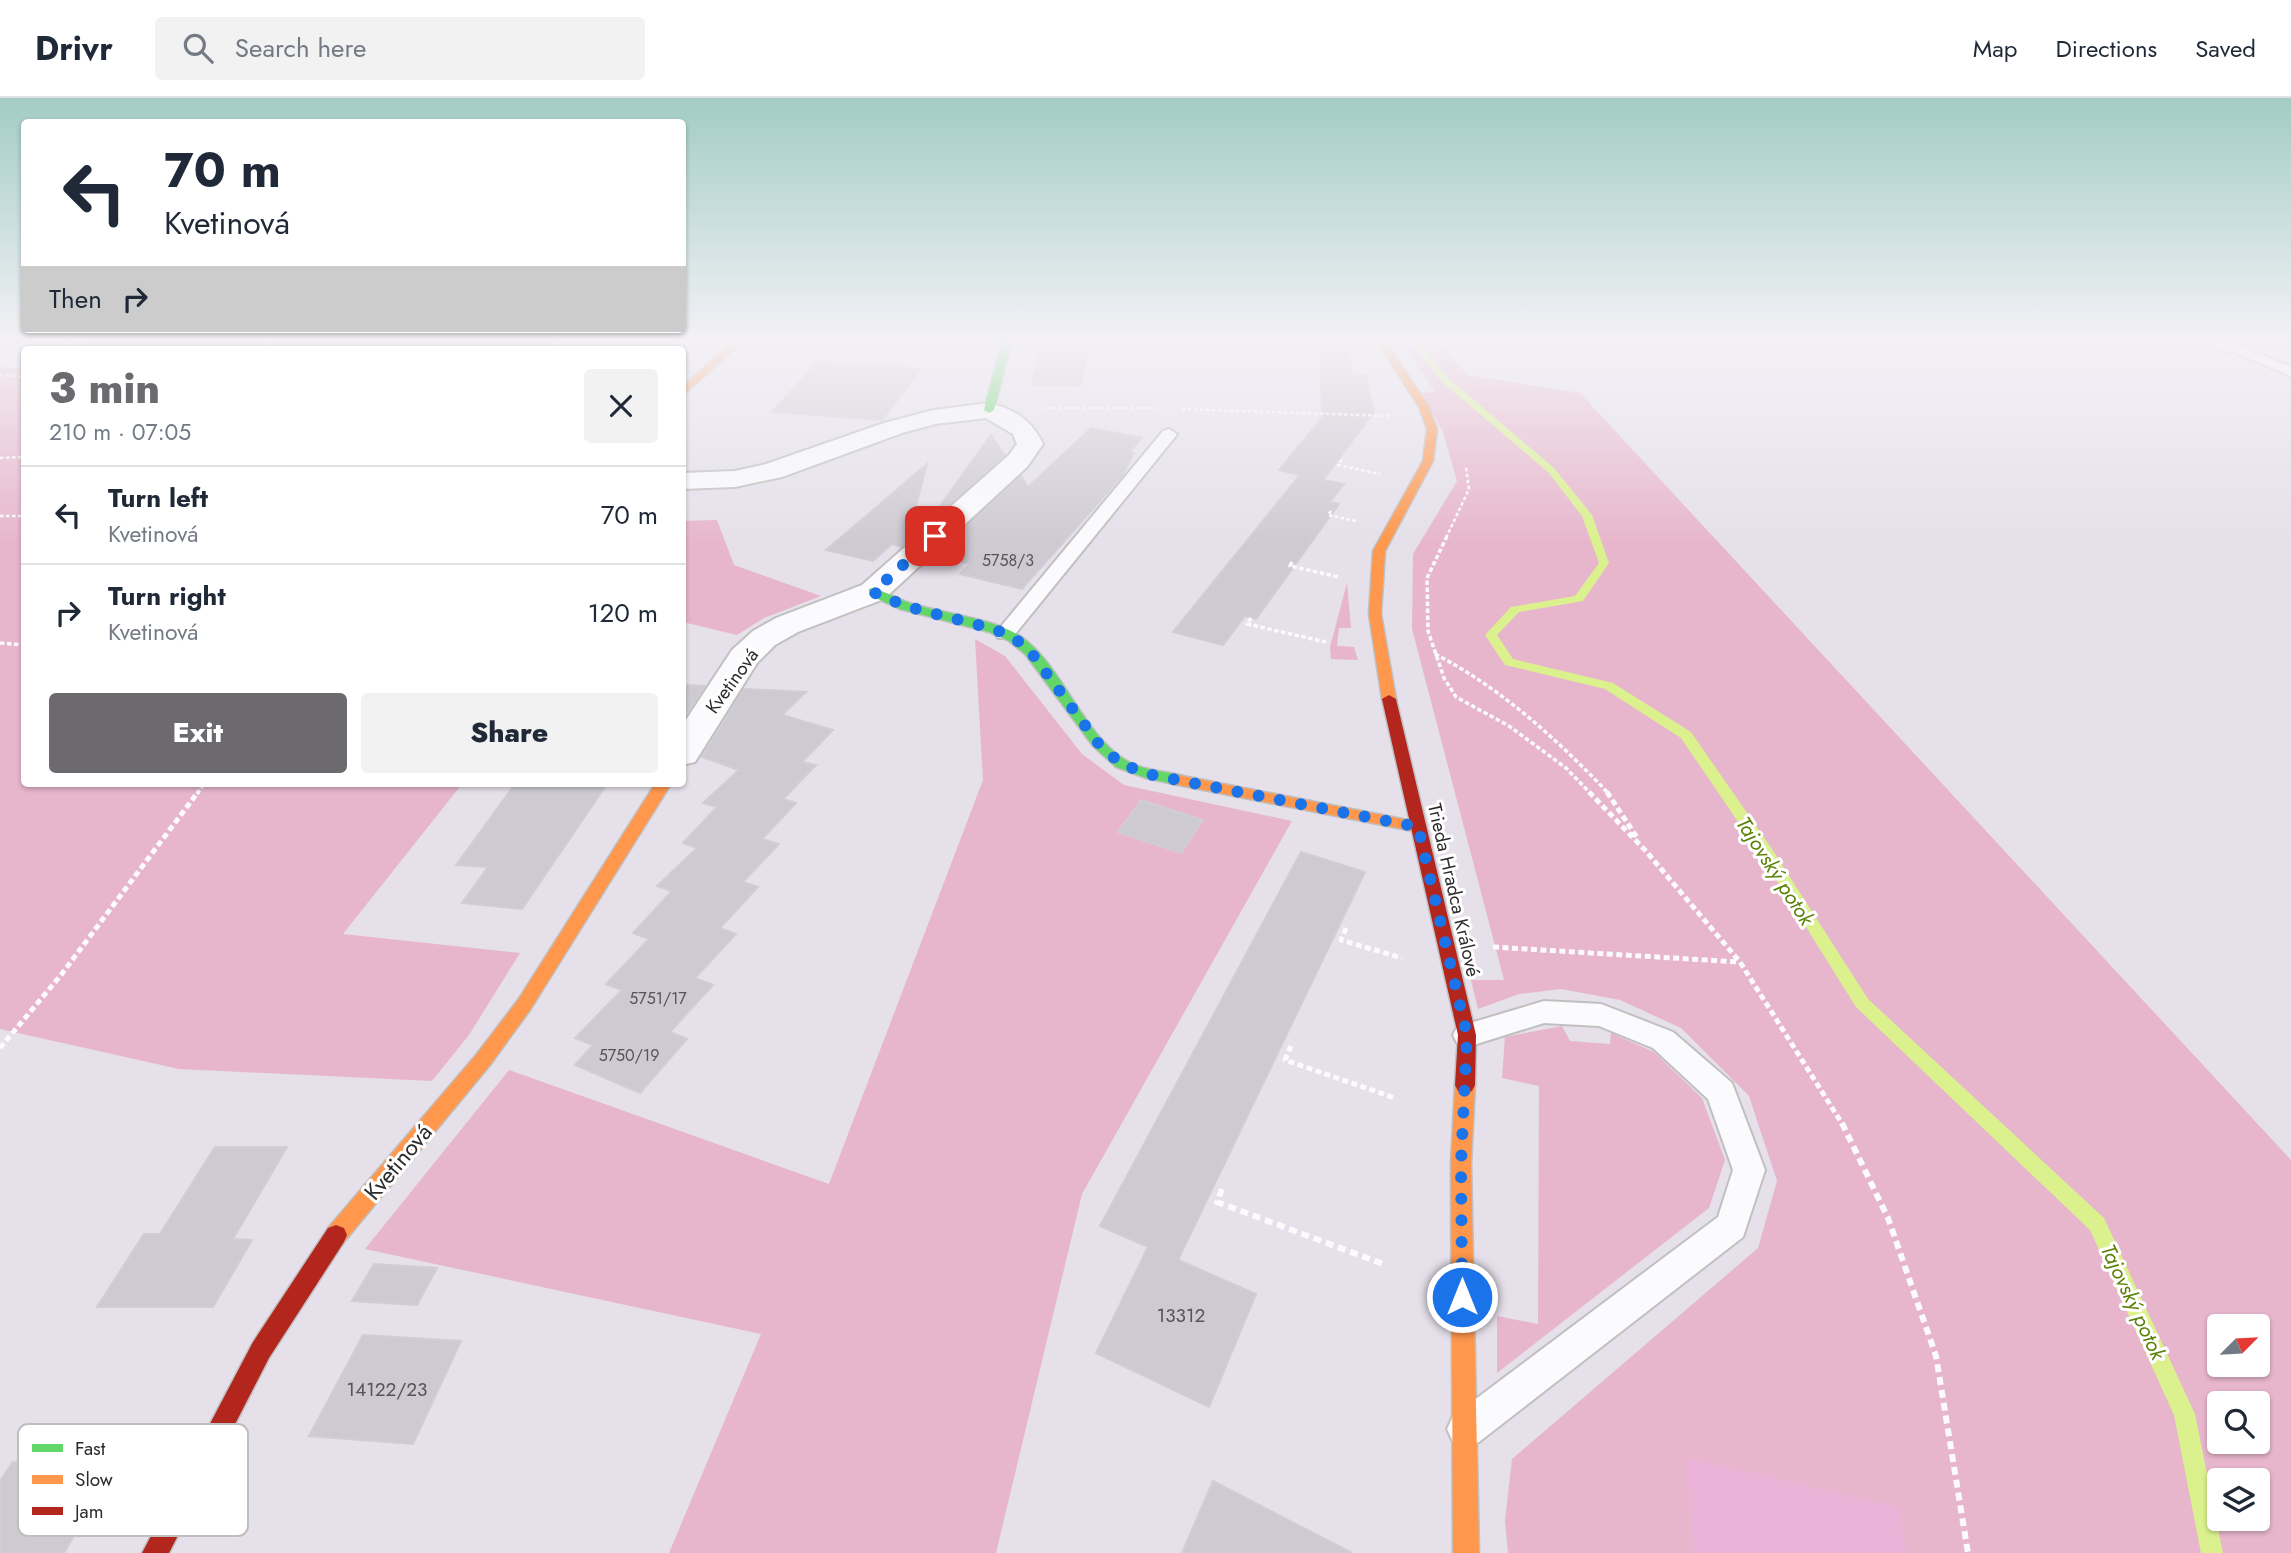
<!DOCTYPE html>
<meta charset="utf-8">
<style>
:root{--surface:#fff;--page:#f2f2f3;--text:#1f2937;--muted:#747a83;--line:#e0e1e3;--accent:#6c6a6e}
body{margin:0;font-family:Jost,sans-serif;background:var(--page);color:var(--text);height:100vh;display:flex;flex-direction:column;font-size:26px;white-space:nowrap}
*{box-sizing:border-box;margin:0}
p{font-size:23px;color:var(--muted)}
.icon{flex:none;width:38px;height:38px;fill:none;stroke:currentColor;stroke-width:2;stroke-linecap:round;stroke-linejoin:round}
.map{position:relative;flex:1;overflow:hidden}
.side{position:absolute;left:21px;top:248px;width:665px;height:441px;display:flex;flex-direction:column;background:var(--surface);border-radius:7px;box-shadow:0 2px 5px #0004}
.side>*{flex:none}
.banner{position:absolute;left:21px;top:21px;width:665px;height:214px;border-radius:7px;box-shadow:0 2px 5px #0004;background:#fff;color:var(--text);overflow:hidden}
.needle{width:46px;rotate:66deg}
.buttons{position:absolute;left:2207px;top:1216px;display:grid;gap:14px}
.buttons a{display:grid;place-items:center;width:63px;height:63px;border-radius:7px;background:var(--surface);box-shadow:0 2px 5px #0004;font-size:35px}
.pin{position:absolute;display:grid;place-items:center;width:60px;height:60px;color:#fff;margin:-30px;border-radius:14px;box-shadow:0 4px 10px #0006}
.me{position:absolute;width:77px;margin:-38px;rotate:0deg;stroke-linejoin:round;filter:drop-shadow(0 0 5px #0008)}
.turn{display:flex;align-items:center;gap:24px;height:147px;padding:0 28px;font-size:32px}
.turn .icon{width:91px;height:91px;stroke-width:2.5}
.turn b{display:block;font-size:49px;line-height:60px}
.then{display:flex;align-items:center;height:66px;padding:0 28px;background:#0003;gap:14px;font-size:26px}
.round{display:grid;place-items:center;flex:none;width:74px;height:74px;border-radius:7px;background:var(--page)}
.summary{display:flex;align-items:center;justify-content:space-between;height:119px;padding:0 28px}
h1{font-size:42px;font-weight:800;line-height:52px;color:var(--accent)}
.button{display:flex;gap:14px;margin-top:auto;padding:14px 28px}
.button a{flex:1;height:80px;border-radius:7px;background:var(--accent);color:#fff;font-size:28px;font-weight:800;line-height:80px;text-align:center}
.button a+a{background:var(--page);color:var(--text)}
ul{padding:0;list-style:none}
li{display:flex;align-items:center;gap:21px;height:98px;padding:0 28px;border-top:2px solid var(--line)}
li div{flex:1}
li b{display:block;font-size:26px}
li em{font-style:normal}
header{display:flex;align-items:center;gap:42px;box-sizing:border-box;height:98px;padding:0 35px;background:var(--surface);border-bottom:2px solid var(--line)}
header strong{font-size:33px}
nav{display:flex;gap:38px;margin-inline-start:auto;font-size:24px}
.search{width:490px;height:63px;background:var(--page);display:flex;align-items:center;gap:18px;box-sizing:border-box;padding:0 24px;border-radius:7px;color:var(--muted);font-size:26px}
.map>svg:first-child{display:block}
.green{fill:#e7b6cc;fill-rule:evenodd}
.pitch{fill:#ecb3d9}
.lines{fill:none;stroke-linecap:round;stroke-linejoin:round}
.stream{fill:#daf18e;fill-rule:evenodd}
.building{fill:#cecad2;stroke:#d1ccd5;stroke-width:2}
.lane-casing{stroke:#c0c0c1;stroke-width:4}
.street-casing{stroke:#c0c0c1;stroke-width:4}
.fast-casing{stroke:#c0c0c1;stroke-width:3}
.slow-casing{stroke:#c0c0c1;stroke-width:3}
.jam-casing{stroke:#c0c0c1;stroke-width:3}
.path-far3{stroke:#fbfafc;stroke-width:2.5;stroke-dasharray:3.5 2.5;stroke-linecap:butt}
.path-far2{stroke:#fbfafc;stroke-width:3.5;stroke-dasharray:4.5 2.5;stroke-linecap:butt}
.path-far1{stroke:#fbfafc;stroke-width:5;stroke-dasharray:6 3.5;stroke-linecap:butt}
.path{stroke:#fbfafc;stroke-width:6;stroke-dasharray:8 5;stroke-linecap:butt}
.lane{fill:#fbfafc;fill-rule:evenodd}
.street{fill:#fbfafc;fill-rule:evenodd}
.fast{fill:#63d668;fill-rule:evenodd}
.slow{fill:#ff974d;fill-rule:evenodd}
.jam{fill:#b3261e;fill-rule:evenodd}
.route{stroke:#1a73e8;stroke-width:12;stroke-dasharray:0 21.6}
.labels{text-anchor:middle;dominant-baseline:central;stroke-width:6;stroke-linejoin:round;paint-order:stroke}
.number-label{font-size:16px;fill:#565456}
.street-label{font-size:19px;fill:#2b2b2b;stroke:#fff}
.near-number-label{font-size:19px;fill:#565456}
.water-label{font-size:21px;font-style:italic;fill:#5b8106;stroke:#fff}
.near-street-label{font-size:23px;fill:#2b2b2b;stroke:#fff}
.key{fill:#fff;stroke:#bfbfbf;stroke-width:2}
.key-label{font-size:19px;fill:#2b2b2b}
</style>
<header>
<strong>Drivr</strong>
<div class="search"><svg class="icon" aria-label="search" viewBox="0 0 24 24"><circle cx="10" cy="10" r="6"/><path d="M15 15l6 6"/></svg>Search here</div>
<nav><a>Map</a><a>Directions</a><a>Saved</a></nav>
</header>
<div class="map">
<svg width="2291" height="1455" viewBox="0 0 2291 1455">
<rect width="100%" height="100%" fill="#e5e0ea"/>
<path class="green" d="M89 242H556L542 252H66Z
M1400 242H1437L1467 277 1580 295 2291 1062V1455H1508L1505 1422 1512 1361 1758 1150 1777 1083 1749 998 1681 930 1620 902 1561 891 1519 896 1478 911 1471 882H1504L1412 531 1413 456 1457 383 1443 334 1422 295 1435 294ZM2219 1228H2258V1267H2219ZM2219 1306H2258V1344H2219ZM2219 1382H2258V1421H2219Z
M0 269 24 271V686H462L343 836 520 855 469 937 432 983 179 971 0 931Z
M717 422 734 467 821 498 764 520 737 537 683 524V423Z
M1347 485 1351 530H1339L1337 548 1354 549 1358 562 1331 561 1330 549Z
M975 541 1005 558 1082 656 1124 687 1292 723 1082 1096 996 1455H669L761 1236 365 1151 509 972 829 1086 983 682Z
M1562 928 1570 943 1610 946 1611 935 1654 954 1702 1000 1725 1062 1709 1110 1497 1275V1218L1538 1226 1539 988 1502 980 1505 939Z"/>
<path class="pitch" d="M1686 1359 1898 1409 1906 1455H1694Z"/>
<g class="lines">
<path class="stream" d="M1409 242H1417L1447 279 1554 370 1592 417 1609 465 1583 503 1519 514 1497 537 1513 561 1613 585 1691 634 1772 751 1868 901 2104 1120 2195 1316 2223 1455H2201L2174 1317 2090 1132 1856 909 1762 759 1681 640 1605 591 1505 567 1485 537 1511 509 1575 498 1599 465 1582 418 1548 374 1441 283Z"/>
</g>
<path class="building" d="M1042 242H1091L1080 288 1032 286Z
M1320 242H1345L1353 277H1366L1374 314 1323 382 1344 386 1330 404 1339 406 1256 521 1245 518 1223 547 1173 534 1300 377 1279 372 1322 320Z
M817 265 921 271 882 322 772 314Z
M1091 330 1142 340 1129 354 1134 355 1122 378 1022 491 960 476 970 466 935 457 1021 378 1028 389Z
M991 337 1005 357 927 426Z
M927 366 906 445 901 449 892 446 873 463 826 452Z
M682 587 705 588 682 622Z
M744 591 806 594 782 617 833 632 802 664 816 667 783 701 796 705 762 741 779 746 743 784 758 789 720 830 736 836 695 880 713 887 670 934 687 941 640 995 575 967 593 947 575 940 622 892 606 886 649 841 633 835 672 793 657 788 697 750 683 745 717 709 703 705 739 672 702 659Z
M515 686H607L522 811 462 805 488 769 456 767Z
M1141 702 1203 722 1181 755 1118 734Z
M1301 754 1365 774 1178 1162 1256 1196 1209 1309 1096 1255 1148 1149 1100 1128Z
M215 1049H287L233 1141 252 1142 213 1209H97L144 1136H160Z
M374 1166 437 1170 417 1207 352 1203Z
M363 1237 461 1243 413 1346 309 1338Z
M56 1363 43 1384H105L64 1455H0V1383L13 1364Z
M1213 1383 1352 1455H1182Z"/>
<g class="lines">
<defs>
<path id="lane" d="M2231 244 2291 269V278L2226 251 2224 248 2226 245Z
M1169 331 1177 336 1175 339 1012 540H998L995 536 998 532 1163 333Z
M1544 903 1601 906 1673 934 1732 985 1765 1072 1743 1139 1479 1344 1466 1350 1453 1344 1447 1331 1453 1318 1718 1119 1733 1072 1708 1001 1653 950 1599 928 1544 925 1467 949 1457 945 1453 937 1457 929Z"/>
<path id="street" d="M2206 242H2235L2242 248 2239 253C2228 256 2213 252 2206 242Z
M989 305C1014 311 1032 322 1043 346L1027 369 884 501 798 534 775 547 757 565 695 664 682 667V628L732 552 753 533 776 520 862 487 1009 357 1017 346 1013 336 986 320 935 326 902 335 782 379 735 389 682 391V375L735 373 766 366 884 325 934 312Z"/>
<path id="fast" d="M1002 242H1012L994 312 989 315 984 312Z
M873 490C887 494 899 502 913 506 945 516 992 520 1020 538 1062 566 1083 638 1127 663 1144 673 1165 673 1183 678L1186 682 1178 687 1146 680 1116 669 1093 648 1025 556 1009 543 989 534 900 511 869 497V491Z"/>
<path id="slow" d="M735 242H745L682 298V289Z
M1376 242H1385L1429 309 1437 331 1433 363 1385 453 1381 516 1396 601 1389 605 1382 601 1369 516 1373 453 1423 363 1427 331 1419 309Z
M1178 677 1418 724 1426 729 1418 734 1173 686 1170 682Z
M655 686H671L530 912 490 967 344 1144 336 1147 328 1144 325 1137 328 1130 476 957 518 902Z
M1465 979 1472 981 1475 987 1471 1065 1479 1455H1453L1451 1065 1455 987 1458 981Z"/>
<path id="jam" d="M1389 597 1396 601 1476 937 1475 987 1472 993 1465 995 1458 993 1455 987 1458 937 1382 601Z
M336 1127 344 1130 347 1137 344 1144 269 1260 169 1455H142L253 1244 328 1130Z"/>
</defs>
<use href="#lane" class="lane-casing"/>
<use href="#street" class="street-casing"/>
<use href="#fast" class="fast-casing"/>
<use href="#slow" class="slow-casing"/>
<use href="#jam" class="jam-casing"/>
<path class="path-far3" d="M45 252 68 246
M252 252 275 242
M0 263 24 257
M0 277 24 279
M1046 310H1156
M1182 311 1391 318
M0 360 24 359
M1342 362 1338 367 1380 376
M1331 413 1328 417 1356 423
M0 418H24
M1446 440 1469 391 1466 369"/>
<path class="path-far2" d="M1447 438 1427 480 1428 533 1444 580 1456 599 1509 628 1566 670 1591 696
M1292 464 1290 468 1339 479
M1251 520 1247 526 1326 544
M0 545 24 547
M1435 556C1501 590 1558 642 1609 696
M197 696 204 686"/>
<path class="path-far1" d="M1589 694 1645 752 1740 864 1843 1027
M1607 694 1638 741
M1346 830 1341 842 1402 860
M1493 849 1739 864
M1291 948 1285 962 1395 1000
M0 950 61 877 198 694"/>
<path class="path" d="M1842 1025 1888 1120 1936 1258 1968 1455
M1222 1091 1217 1104 1386 1167"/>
<use href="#lane" class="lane"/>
<use href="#street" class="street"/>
<use href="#fast" class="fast"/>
<use href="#slow" class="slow"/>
<use href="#jam" class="jam"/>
</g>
<linearGradient id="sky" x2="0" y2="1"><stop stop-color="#a2ccc4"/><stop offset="0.54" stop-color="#f3f1f6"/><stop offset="1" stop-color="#f3f1f6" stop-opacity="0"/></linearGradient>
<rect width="2291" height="445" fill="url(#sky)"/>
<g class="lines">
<path class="route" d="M935 438 873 494 905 508 994 531 1014 540 1030 553 1098 645 1121 666 1152 677 1418 729 1467 937 1461 1065 1462 1199"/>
</g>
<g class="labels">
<g class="number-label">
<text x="1008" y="462">5758/3</text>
<text x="658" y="900">5751/17</text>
<text x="629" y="957">5750/19</text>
</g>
<g class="street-label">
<text transform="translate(732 583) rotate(-54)">Kvetinová</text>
<text transform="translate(1454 792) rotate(77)">Trieda Hradca Králové</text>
</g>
<g class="near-number-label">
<text x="1181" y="1217">13312</text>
<text x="387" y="1291">14122/23</text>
</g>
<g class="water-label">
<text transform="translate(1775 773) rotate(57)">Tajovský potok</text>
<text transform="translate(2133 1204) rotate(65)">Tajovský potok</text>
</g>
<g class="near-street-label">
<text transform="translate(398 1064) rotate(-50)">Kvetinová</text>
</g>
</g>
<rect x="18" y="1326" width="230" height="112" rx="10" class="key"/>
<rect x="32" y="1346" width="31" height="8" fill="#63d668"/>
<rect x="32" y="1377" width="31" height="9" fill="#ff974d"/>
<rect x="32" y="1409" width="31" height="8" fill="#b3261e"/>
<g class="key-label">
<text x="75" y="1357">Fast</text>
<text x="75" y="1388">Slow</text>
<text x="75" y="1420">Jam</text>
</g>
</svg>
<div class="buttons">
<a><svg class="needle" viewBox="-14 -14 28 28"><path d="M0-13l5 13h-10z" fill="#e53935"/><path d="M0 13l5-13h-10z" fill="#747a83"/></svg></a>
<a><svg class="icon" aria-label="search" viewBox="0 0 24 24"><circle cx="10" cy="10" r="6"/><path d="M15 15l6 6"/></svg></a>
<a><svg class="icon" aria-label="layers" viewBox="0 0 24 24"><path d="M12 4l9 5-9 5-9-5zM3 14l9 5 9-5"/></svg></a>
</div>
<div class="pin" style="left:935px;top:438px;background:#d93025"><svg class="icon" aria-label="arrive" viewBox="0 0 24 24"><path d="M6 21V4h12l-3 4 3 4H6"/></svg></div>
<svg class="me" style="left:1462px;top:1199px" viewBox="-20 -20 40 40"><circle r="17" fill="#1a73e8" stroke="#fff" stroke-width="3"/><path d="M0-11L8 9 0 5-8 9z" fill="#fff"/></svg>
<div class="banner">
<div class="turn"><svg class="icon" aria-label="left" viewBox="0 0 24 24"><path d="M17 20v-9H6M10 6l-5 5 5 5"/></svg><div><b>70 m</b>Kvetinová</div></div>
<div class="then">Then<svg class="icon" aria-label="right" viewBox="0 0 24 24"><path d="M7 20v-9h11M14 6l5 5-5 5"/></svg></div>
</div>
<section class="side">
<div class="summary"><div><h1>3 min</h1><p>210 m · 07:05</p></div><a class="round"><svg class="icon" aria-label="close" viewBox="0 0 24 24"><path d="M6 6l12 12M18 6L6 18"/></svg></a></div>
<ul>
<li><svg class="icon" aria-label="left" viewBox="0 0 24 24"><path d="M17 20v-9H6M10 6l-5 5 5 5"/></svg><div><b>Turn left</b><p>Kvetinová</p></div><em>70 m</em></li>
<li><svg class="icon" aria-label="right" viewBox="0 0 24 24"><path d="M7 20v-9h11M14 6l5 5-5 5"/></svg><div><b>Turn right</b><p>Kvetinová</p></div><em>120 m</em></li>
</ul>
<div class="button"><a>Exit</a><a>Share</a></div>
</section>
</div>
